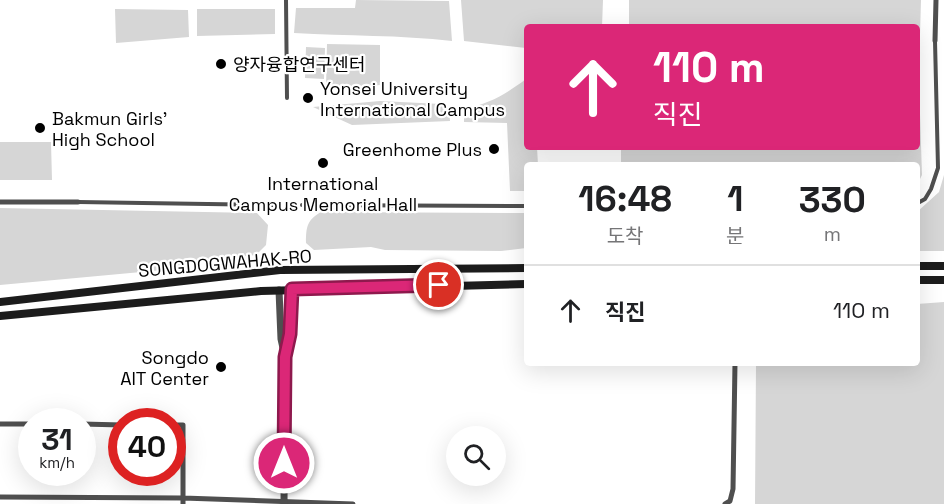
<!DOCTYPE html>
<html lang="ko">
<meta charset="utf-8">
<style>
:root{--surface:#fff;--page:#f2f2f2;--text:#202124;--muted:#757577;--line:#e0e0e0}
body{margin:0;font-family:"Space Grotesk","Noto Sans KR",sans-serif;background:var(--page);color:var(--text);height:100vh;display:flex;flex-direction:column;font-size:22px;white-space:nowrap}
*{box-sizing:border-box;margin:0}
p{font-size:20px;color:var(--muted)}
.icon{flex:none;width:33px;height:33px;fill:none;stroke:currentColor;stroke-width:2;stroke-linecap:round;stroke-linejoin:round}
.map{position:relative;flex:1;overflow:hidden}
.drawer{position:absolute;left:524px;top:162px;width:396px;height:204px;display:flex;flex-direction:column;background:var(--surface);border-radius:6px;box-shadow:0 6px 24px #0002}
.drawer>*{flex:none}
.banner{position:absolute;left:524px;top:24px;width:396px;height:126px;border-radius:6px;box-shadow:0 6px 24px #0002;background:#db2777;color:#fff;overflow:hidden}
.buttons{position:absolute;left:446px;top:426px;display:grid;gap:12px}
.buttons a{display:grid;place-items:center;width:60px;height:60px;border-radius:50%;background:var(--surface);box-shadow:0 6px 24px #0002;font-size:30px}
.speed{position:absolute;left:18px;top:408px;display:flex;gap:12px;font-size:30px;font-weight:700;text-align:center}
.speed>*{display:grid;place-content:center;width:78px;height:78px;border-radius:50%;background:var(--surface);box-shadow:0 6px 24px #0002;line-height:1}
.speed small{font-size:15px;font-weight:400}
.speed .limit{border:9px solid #d22;background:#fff;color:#111}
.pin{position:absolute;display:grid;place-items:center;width:51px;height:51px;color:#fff;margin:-26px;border:3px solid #fff;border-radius:50%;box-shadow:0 2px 6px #0007}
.me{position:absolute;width:66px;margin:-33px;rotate:0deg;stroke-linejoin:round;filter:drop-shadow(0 0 4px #0008)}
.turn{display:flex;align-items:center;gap:21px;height:126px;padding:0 30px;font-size:27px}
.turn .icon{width:78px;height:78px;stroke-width:2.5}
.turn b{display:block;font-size:42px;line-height:51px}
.eta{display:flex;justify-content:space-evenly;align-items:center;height:102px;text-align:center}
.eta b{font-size:36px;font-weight:600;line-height:42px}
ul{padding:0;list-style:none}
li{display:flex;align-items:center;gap:18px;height:90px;padding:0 30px;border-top:2px solid var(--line)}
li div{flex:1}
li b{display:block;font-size:22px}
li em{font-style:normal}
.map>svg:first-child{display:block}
.green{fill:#d6d6d6}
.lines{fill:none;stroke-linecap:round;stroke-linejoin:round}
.pedestrian{stroke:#4f4f4f;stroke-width:4}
.minor{stroke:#4f4f4f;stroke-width:5}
.tertiary{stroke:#4f4f4f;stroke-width:7}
.secondary{stroke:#1c1c1c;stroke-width:8}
.route-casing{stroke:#8e194d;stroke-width:15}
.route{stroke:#db2777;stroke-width:10}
.poi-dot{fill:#000;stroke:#fff;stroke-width:2}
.labels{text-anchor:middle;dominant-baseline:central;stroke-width:4.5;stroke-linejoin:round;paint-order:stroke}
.poi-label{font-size:18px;fill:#000;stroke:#fff;text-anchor:start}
.street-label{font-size:18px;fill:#000;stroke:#fff}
</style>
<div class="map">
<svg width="944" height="504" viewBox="0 0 944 504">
<rect width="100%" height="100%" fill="#fff"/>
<path class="green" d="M356 0 449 1 452 41C400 35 347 36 294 33L296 8H355Z
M461 0H603L602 27H526V48L464 41Z
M629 0H921L920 35H917L916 27H629Z
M115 9 188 10 189 37 116 43Z
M197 9H275V34L197 36Z
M327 44 380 45V85L326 89Z
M306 47 325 48 324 79 305 78Z
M918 52 922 175 917 185 916 165H621V147H916Z
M526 79V147H537L538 165H526V191H510L507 123 464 122V109C489 104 506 94 526 79Z
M380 101 441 104 449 108 450 121 352 125 313 107Z
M0 142H51L52 180H0Z
M944 175V251H917V212L939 192Z
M0 208 257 213 268 225 266 245 256 255 191 262 163 270 0 285Z
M321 212 526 213V248L501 251 385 250 371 247 314 250 306 243C306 227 307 220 321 212Z
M944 302V504H755L756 363H916L917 304Z"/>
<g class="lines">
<path class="pedestrian" d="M286 0 287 98
M78 202 273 205
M916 204 925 199 931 189 938 168 935 41
M302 205 526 206"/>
<path class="minor" d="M935 41 936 0
M0 202H78
M0 424H32
M82 424 122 425
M172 425H183V504
M0 497 183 498 353 504
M725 504 730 501 733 489 735 363"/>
<path class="tertiary" d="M279 290 281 339 285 357 284 504
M285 354 290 334 292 289"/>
<path class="secondary" d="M916 266H944
M916 280H944
M0 302 280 270 526 268
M0 316 261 291 526 284"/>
</g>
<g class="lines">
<defs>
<path id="route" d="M284 463 285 357 290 334 292 289 439 285"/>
</defs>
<use href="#route" class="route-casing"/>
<use href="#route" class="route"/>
</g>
<g class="poi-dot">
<circle cx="221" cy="64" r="6"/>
<circle cx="308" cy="98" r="6"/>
<circle cx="40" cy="128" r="6"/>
<circle cx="494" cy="149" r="6"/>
<circle cx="323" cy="163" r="6"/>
<circle cx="221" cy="367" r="6"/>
</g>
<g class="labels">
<g class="poi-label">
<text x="233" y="64">양자융합연구센터</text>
<text x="320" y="88">Yonsei University<tspan x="320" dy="21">International Campus</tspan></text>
<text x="52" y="118">Bakmun Girls'<tspan x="52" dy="21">High School</tspan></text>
<text x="482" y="149" text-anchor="end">Greenhome Plus</text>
<text x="323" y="183" text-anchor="middle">International<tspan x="323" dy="21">Campus Memorial Hall</tspan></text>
<text x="209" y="357" text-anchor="end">Songdo<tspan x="209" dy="21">AIT Center</tspan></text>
</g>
<g class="street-label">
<text transform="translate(225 263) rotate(-5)">SONGDOGWAHAK-RO</text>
</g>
</g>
</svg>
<div class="buttons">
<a><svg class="icon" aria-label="search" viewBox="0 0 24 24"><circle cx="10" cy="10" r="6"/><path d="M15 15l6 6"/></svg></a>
</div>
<div class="speed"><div>31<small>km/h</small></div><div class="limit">40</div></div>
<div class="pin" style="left:439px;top:285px;background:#d93025"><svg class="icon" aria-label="arrive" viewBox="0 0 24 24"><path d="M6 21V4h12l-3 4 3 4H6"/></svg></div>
<svg class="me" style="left:284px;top:463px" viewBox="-20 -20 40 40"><circle r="17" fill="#db2777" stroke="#fff" stroke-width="3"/><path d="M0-11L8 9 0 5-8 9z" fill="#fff"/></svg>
<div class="banner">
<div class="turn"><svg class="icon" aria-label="ahead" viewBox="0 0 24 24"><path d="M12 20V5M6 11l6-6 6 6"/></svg><div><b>110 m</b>직진</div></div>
</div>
<section class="drawer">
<div class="eta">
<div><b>16:48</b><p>도착</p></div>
<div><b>1</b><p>분</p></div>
<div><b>330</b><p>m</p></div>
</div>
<ul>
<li><svg class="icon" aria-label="ahead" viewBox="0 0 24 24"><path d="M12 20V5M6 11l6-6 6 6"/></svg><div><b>직진</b></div><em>110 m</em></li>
</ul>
</section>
</div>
